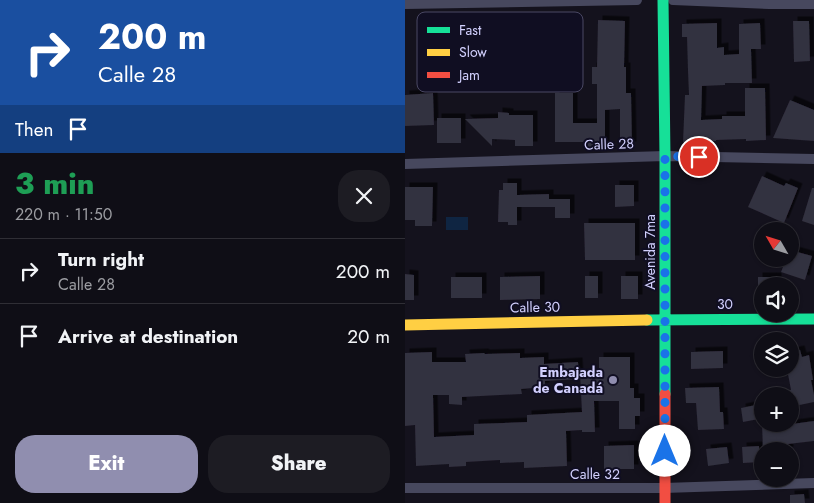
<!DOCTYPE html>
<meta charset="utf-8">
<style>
:root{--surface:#0f0e16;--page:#1d1c23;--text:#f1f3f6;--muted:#9b9ca1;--line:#2f2e35;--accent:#908eaf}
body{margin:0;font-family:Jost,sans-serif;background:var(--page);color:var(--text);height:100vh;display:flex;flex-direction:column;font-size:19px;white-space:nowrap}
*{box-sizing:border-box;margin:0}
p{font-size:16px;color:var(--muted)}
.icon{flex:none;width:28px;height:28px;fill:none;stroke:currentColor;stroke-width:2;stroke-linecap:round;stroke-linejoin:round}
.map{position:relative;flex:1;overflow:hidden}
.side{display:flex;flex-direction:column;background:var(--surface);width:405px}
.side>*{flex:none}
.guide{background:#1a4fa0;color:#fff;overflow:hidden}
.needle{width:32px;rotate:309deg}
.buttons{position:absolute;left:349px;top:222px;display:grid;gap:10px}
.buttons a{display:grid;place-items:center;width:45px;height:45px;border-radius:50%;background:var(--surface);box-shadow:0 1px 4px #0004,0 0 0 1px var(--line);font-size:25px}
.pin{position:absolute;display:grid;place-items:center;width:42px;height:42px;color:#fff;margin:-21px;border:2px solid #fff;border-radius:50%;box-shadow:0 1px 5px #0007}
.me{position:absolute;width:55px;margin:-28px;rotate:0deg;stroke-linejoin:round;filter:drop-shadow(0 0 4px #0008)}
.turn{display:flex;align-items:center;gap:18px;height:105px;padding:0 15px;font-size:22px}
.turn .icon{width:65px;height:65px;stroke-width:2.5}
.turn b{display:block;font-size:35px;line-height:42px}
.then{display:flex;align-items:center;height:48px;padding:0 15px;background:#0003;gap:10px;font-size:19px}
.round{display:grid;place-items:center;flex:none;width:52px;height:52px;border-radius:20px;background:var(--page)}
.head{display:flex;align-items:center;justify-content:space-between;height:85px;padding:0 15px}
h1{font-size:30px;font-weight:800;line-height:38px;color:#1e9e55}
.button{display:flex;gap:10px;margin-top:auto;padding:10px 15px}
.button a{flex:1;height:58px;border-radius:20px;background:var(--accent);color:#fff;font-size:20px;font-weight:800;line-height:58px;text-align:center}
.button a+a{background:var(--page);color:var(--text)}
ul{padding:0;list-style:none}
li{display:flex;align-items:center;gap:15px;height:65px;padding:0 15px;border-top:1px solid var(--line)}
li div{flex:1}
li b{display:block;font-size:19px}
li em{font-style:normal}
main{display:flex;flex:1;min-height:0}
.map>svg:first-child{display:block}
.water{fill:#0f2542}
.building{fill:#32303f;filter:url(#shadow)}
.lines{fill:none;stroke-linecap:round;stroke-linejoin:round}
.street{stroke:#47485e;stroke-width:10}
.fast{stroke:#16e098;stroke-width:11}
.slow{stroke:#ffcf43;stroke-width:11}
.jam{stroke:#f24e42;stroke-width:11}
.route{stroke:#1a73e8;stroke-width:9;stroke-dasharray:0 16.2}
.poi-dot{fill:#908eaf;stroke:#100e22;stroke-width:2}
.labels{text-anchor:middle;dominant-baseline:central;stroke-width:4;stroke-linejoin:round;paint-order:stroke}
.street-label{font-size:14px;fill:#d2d0fe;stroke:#100e22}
.poi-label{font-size:14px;font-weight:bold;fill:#d2d0fe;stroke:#100e22;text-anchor:end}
.key{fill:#100e22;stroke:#4a4864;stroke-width:1}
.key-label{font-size:14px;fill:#d2d0fe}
</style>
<main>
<section class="side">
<div class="guide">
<div class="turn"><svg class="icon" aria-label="right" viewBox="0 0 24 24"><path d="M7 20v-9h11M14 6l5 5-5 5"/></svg><div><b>200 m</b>Calle 28</div></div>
<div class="then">Then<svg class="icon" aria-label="arrive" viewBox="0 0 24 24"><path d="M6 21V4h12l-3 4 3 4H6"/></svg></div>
</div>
<div class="head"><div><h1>3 min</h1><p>220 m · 11:50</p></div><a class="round"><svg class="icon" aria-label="close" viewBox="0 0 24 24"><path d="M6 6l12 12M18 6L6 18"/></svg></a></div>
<ul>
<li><svg class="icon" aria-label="right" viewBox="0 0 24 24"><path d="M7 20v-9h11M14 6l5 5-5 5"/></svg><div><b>Turn right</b><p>Calle 28</p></div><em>200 m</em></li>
<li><svg class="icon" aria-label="arrive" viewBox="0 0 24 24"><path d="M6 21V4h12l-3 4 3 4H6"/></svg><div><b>Arrive at destination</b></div><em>20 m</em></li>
</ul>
<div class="button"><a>Exit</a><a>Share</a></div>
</section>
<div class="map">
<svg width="409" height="503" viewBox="0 0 409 503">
<defs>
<filter id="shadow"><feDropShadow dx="4.5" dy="-4.5" stdDeviation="0" flood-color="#0009"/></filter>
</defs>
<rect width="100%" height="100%" fill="#14121d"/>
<path class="water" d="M41 217H63V230H41Z"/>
<path class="building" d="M193 20 220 21 219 67H221V93H226L227 146H215V109L200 110V149H180V142H150V93H168V123H192V84H187V67H192Z
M388 21H404L405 61 389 62Z
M312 23V48L319 47V55L334 54V24L355 23 356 49H346L347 83H320V85L297 86 296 120 317 119V116H340V88H360L361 140 341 141V139L311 140V141L278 142 280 95H284L283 71 282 37H277V24Z
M28 93 29 125 0 126V95Z
M385 100 409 110V141L368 138Z
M93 112 104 113V115H128V146H110V140L87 139V146L60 119 93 118Z
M32 118H56V143H32Z
M357 176 379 186 381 183 393 188 379 223 343 207Z
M98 183H112V195L144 194V199H165V218H150V207H112V225H103V222H93L94 190H98Z
M210 185H229V206L210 207Z
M0 187H28L27 226H10V220H0Z
M407 188H409V225L397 221Z
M179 223H230V260H180Z
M385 250 407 256 400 280 376 272 381 259H385Z
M0 274 9 275V300H0Z
M135 276V299L95 300V277Z
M180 276H193V298H180Z
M216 276H233V299H216Z
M46 277H77V298H46Z
M353 277H372V286H353Z
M395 350 397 357 404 355 408 380H406L409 395V402L385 407V390H386L382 369H385V352Z
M318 351V368L286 369V352Z
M27 352V362H61L60 354 79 353 80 354 115 353V358L139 357V364L173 362 174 379 140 381V387L116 389 117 394 57 397V405L44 404V395H28L29 437 69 435V424L122 422V415L177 412 175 374 194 373V357H225V388H229V398H235V416H230V429H214V401H189L190 432H177V430L161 431 162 466 119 468V462L95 463V460L61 462V466L44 467V464L11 466 10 425 0 426V353Z
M314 387 315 412H318L319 429 293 430 291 403H281L280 388Z
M351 405 354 419 338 422 336 408Z
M409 421V441L383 444 384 451H358L357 424H387Z
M229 445V469H199V446Z
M354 446 355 462 338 463 337 447Z
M322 447 324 463 303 466 301 449Z
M399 494 400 503H385V495Z"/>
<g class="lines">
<path class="street" d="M268 0 364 4H409
M0 4 232 0
M0 164 260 156 409 159
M0 488H259L409 483"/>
<path class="fast" d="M258 0 260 156V394
M242 320 409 319"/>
<path class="slow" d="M0 325 242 320"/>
<path class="jam" d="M260 394V503"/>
</g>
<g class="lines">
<path class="route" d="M260 451V156L294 157"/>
</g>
<circle class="poi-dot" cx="208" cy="380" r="5"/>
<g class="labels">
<g class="street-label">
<text transform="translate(204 144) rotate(-2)">Calle 28</text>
<text transform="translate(245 252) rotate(-90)">Avenida 7ma</text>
<text x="320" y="304">30</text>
<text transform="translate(130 307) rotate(-1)">Calle 30</text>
<text x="190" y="474">Calle 32</text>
</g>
<g class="poi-label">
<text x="198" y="372">Embajada<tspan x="198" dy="16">de Canadá</tspan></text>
</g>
</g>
<rect x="12" y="12" width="166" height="80" rx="8" class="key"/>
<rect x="22" y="27" width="23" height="6" fill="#16e098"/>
<rect x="22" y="49" width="23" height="7" fill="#ffcf43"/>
<rect x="22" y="72" width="23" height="6" fill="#f24e42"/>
<g class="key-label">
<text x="54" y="35">Fast</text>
<text x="54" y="57">Slow</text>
<text x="54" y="80">Jam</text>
</g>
</svg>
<div class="buttons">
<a><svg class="needle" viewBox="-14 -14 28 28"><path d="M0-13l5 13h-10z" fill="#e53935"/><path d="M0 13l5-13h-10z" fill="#9b9ca1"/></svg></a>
<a><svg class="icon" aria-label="sound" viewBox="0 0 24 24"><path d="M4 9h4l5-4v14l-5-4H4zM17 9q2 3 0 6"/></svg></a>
<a><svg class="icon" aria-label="layers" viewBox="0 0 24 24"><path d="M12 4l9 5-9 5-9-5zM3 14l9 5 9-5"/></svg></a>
<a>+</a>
<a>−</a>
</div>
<div class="pin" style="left:294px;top:157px;background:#d93025"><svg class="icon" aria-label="arrive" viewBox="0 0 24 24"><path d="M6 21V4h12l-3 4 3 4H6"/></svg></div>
<svg class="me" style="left:260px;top:451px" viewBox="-20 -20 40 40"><circle r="19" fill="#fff"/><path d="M0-13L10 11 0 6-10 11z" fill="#1a73e8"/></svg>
</div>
</main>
